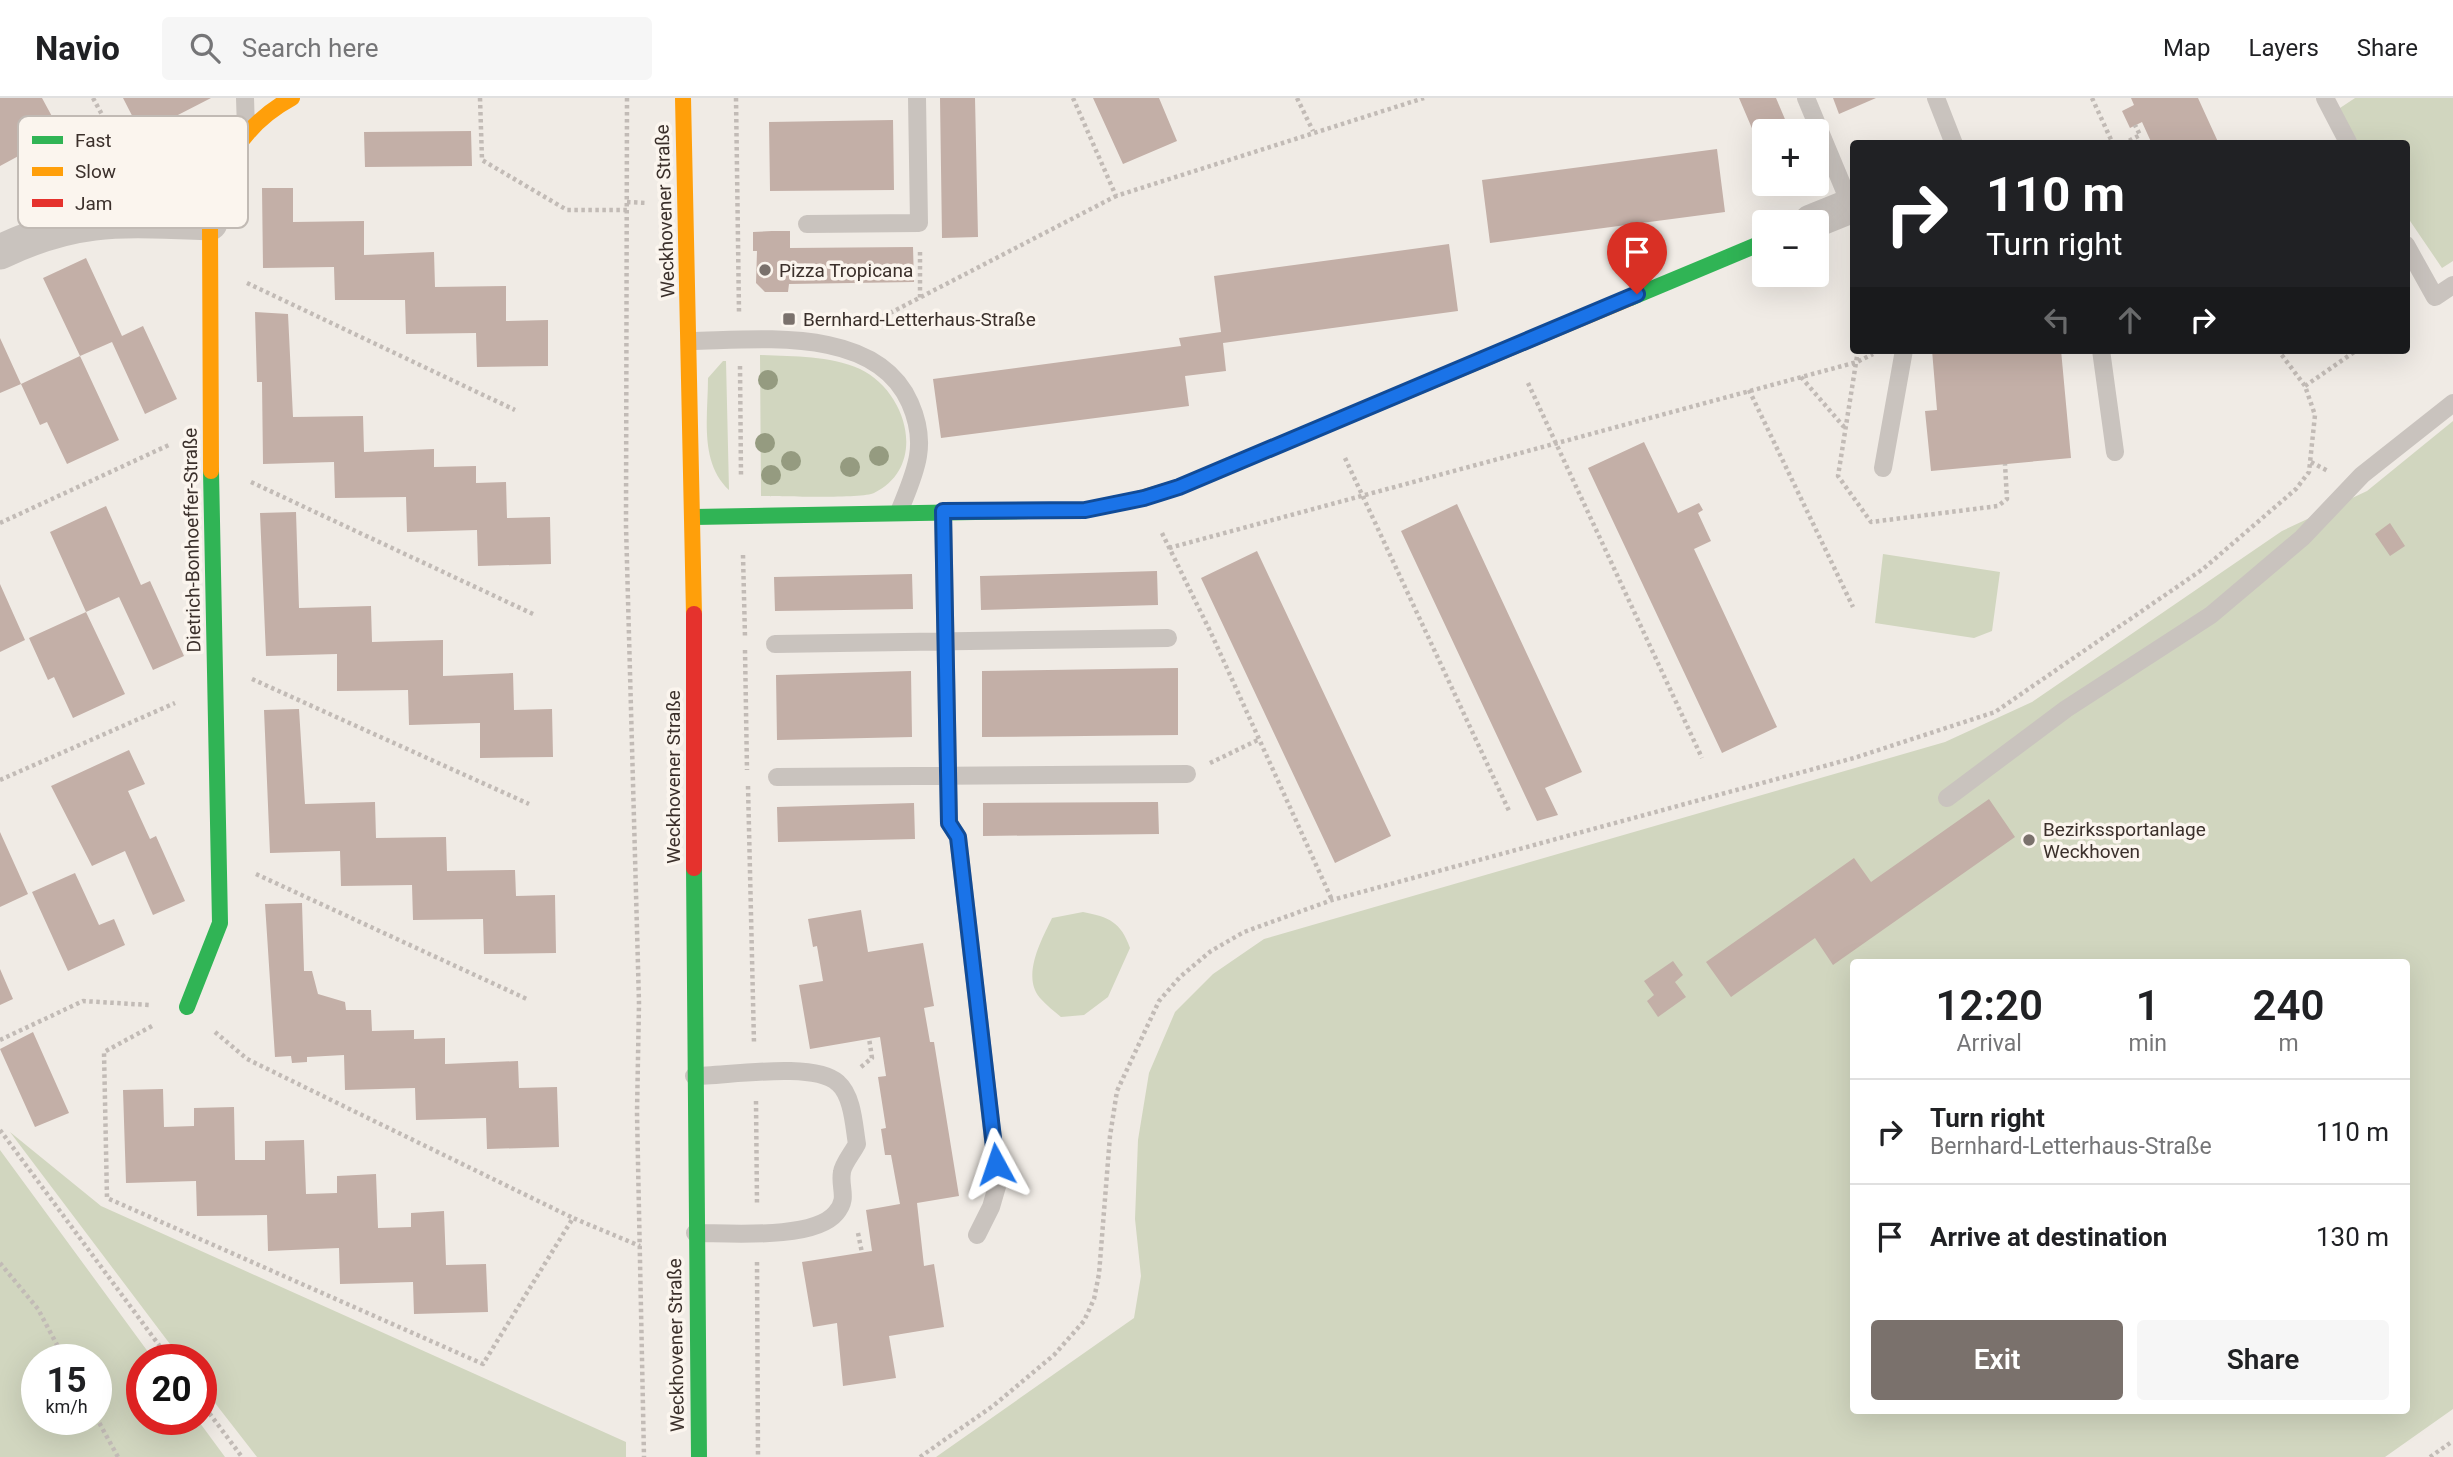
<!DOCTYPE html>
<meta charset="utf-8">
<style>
:root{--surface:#fff;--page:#f6f6f6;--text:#202124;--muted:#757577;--line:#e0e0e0;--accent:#7a716c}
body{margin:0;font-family:Roboto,sans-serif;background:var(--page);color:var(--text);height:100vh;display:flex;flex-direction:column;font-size:26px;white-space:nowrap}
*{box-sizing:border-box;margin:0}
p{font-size:23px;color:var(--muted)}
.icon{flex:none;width:38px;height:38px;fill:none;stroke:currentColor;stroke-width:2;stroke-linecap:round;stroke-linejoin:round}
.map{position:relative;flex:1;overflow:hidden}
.sheet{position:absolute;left:1850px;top:861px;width:560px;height:455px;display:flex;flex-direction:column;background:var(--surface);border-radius:7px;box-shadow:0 7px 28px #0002}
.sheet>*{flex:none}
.banner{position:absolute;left:1850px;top:42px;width:560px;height:214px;border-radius:7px;box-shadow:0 7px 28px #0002;background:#202124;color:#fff;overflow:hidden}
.tools{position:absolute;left:1752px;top:21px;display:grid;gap:14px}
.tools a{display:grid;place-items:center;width:77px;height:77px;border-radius:7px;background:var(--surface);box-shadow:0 7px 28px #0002;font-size:35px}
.speed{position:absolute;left:21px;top:1246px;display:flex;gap:14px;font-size:35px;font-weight:700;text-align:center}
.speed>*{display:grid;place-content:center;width:91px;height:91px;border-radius:50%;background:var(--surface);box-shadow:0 7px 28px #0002;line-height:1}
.speed small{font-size:18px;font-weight:400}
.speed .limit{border:10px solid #d22;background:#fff;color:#111}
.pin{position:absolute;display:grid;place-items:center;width:60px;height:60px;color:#fff;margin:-72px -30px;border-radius:50% 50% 50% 0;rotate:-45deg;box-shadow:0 0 7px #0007}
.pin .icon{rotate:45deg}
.me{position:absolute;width:77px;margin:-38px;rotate:355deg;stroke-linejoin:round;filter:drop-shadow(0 0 5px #0008)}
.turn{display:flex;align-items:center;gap:24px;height:147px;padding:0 21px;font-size:32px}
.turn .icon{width:91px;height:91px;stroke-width:2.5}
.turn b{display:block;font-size:49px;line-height:60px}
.lanes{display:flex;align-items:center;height:66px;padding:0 21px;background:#0003;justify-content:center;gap:35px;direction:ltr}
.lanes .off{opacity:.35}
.eta{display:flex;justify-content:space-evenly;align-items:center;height:119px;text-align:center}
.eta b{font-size:42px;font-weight:600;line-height:49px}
.cta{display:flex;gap:14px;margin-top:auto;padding:14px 21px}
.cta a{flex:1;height:80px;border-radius:7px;background:var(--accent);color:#fff;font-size:28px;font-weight:600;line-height:80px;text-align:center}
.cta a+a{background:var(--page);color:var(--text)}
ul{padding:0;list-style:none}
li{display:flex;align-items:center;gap:21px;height:105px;padding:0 21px;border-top:2px solid var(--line)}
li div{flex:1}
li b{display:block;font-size:26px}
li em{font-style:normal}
header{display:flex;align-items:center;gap:42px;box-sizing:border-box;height:98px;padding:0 35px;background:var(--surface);border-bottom:2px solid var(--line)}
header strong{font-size:33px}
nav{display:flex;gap:38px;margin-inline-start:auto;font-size:24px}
.search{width:490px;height:63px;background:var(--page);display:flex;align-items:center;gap:18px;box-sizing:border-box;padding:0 24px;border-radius:7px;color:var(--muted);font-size:26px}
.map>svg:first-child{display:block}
.green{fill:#d1d6bf;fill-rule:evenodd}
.building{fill:#c3afa7}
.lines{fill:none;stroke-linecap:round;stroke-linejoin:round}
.path{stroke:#c2bbb6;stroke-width:4.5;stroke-dasharray:3.5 3.5;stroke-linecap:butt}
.lane{stroke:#c9c3be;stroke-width:18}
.street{stroke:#c9c3be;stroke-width:35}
.fast{stroke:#30b455;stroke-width:16}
.slow{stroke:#ff9f0a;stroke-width:16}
.jam{stroke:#e5322d;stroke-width:16}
.tree{fill:#959b80}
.route-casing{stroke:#114b97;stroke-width:18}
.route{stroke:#1a73e8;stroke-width:12}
.poi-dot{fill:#7a716c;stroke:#fbf5ee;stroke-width:2.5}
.labels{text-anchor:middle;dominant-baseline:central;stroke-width:7;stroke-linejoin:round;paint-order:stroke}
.street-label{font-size:19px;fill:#3b302b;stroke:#fbf5ee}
.poi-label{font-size:19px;fill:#3b302b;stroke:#fbf5ee;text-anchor:start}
.key{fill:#fbf5ee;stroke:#c1bab4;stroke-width:2}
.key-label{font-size:19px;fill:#3b302b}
</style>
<header>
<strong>Navio</strong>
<div class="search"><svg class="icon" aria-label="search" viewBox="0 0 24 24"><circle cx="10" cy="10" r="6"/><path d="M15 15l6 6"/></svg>Search here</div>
<nav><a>Map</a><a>Layers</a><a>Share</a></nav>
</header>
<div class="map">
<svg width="2453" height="1359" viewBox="0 0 2453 1359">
<rect width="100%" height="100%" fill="#f0ebe5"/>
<path class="green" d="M2355 0H2453V163L2442 170 2406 117V46L2359 45 2337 12Z
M760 257C794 259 828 257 860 271 908 294 928 369 874 395 862 401 780 398 761 398Z
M723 263H726L729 392C699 364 708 318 708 280Z
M2453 323V1311L2385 1359H936L1134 1220 1141 1178 1135 1121 1138 1042 1149 975 1175 914 1213 876 1264 841 1945 644 2032 604 2282 433 2367 393ZM1853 864H2406V1312H1853Z
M1883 456 2000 474 1992 533 1974 540 1875 525Z
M1083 814C1109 819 1121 824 1130 850L1108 899 1084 917 1061 919C1054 913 1046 907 1040 900 1021 878 1042 841 1052 820Z
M10 1034 101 1108 626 1344V1359H257L201 1287V1262H182Z
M0 1052 154 1262H142V1321H197L225 1359H0ZM37 1262H96V1321H37Z"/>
<path class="building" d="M0 0H42L61 35 0 68Z
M123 0H211L176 18 180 25 165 33 161 27 142 37Z
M940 0H975L978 139 942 140Z
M1093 0H1159L1177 43 1123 66Z
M1739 0H1776L1790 33H1764V47L1760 49Z
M1833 0H1876L1839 16Z
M2131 0H2198L2219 46H2152L2142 24 2130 30 2122 13 2134 7Z
M893 22 894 92 770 93 769 24Z
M471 33 472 68 365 69 364 34Z
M1717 51 1725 114 1490 145 1482 82Z
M262 90H293V124L364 123V157L434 154 435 189 506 188V223L548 222V268L477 269 476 235 406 236 405 202H335L334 169 263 170Z
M772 133H790V150L913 149 914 184 789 186 788 194H765L756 185 757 153H753V134Z
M1449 146 1458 213 1223 245 1226 273 1185 278 1189 308 941 340 933 281 1181 248 1179 240 1221 234 1214 178Z
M86 160 122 238 143 228 177 301 145 316 112 244 80 258 43 180Z
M255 214 288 216 293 319 363 318 364 354 434 351V369L476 368V385L506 384 507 420 550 419 551 466 478 468 477 432 407 434 406 399 335 400 334 364 263 366 262 284H257Z
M0 240 21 286 80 258 119 342 67 366 47 324 40 327 21 286 0 295Z
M1932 252H2061L2071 360 1931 373 1925 313 1937 312Z
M1644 344 1678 415 1699 405 1703 412 1698 415 1711 443 1694 451 1777 629 1722 655 1588 370Z
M1457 406 1582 674 1545 690 1558 717 1537 723 1401 433Z
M106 408 141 487 150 483 184 558 153 572 119 499 86 514 50 434Z
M296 414 299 510 371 508 372 544 443 542V578L513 575 514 612 552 611 553 659 480 660V625L409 627 408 592 337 593V556L266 558 260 415Z
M2390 425 2405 448 2390 458 2375 436Z
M1257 453 1391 738 1335 765 1201 480Z
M1157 473 1158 507 981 512 980 478Z
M912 476 913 511 775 513 774 479Z
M0 486 25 542 0 554Z
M86 514 125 596 73 620 54 579 48 582 29 540Z
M1178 570V637L982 639V573Z
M911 573 912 639 777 642 776 577Z
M299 611 305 706 375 704 376 740 446 739 447 773 515 772 516 798 555 797 556 855 484 856 483 821 413 822 412 787 341 788 340 753 270 755 264 612Z
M129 652 145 686 128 693 150 741 156 738 185 803 153 817 125 753 92 768 51 688Z
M1989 701 2015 739 1833 867 1815 840 1731 899 1706 864 1854 760 1871 784Z
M1158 704 1159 736 983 738V705Z
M914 705 915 741 778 744 777 709Z
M0 734 28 796 0 809Z
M75 775 99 827 114 821 125 847 68 873 32 794Z
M302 805 304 873H312L318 896 345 904 346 912H371L372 933 414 932V941L445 940V966L518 963 519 990 557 989 559 1049 487 1051 486 1020 416 1022 415 990 345 992 344 957 307 959V964L292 965 291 958 275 959 265 806Z
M861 812 868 854 923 845 934 908 924 910 930 944H934L959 1098 917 1105 924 1168 934 1166 944 1229 889 1238 896 1280 843 1288 837 1225 813 1229 802 1164 872 1153 866 1112 900 1106 891 1057H885L881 1031 886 1030 878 979 886 978 880 939 810 951 799 887 823 883 817 848 813 849 808 821Z
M1673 863 1683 877 1675 884 1686 899 1658 919 1647 903 1654 897 1644 883Z
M0 871 13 901 0 907Z
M33 934 69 1015 35 1029 0 951Z
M163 991 164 1029 194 1028V1010L234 1009 235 1062H265V1043L304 1042 306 1096 337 1095V1078L376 1076 378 1130 411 1129V1115L444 1113 446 1167 486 1166 488 1214 414 1216 413 1184 340 1186 339 1150 268 1153 267 1117 197 1118 196 1083 126 1085 123 992Z"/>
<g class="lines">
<path class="path" d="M93 0 139 85
M480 0 482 62 567 112H627
M627 0 626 428 639 905 637 1015 644 1359
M736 0 739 214
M1073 0 1116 98 1424 0
M1297 0 1313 33
M2092 0 2113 46
M2123 46 2140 37 2135 27
M627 104 647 105
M920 154V200
M247 185 515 312
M865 228 1116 98
M1858 252 1838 378 1871 424 1998 408 2007 401 2005 366
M740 268 741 379
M1801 279 1844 329
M1528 285 1702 660
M2305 288 2357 252
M1749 292 1853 509
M1345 360 1510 715
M2311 364 2328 373
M251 384 533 516
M0 425 171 346
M1162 435 1211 535 1332 802
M1169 450 1857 264 1873 256
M743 457 745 539
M745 552 747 672
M252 581 529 706
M1210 665 1260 641
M0 682 175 605
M748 688 754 945
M256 776 529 902
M152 928 104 954 107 1100 483 1266 573 1120 640 1148
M215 934 247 961 573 1120
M0 942 83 903 149 907
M861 969 872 960 869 940
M756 1003 757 1106
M0 1032 170 1262
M858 1135 862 1155
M757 1164 758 1359
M0 1165 38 1211 65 1262
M201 1304 242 1359
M96 1319 118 1359
M920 1359 993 1308 1054 1257 1084 1223 1094 1201 1099 1176 1110 1038 1117 993 1159 903 1180 879 1211 853 1244 834 1332 802 1854 660 1995 614 2203 471 2296 391 2309 374 2315 317 2305 288 2278 252
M2430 1359 2453 1343"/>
<path class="lane" d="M245 0 246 31
M1806 0 1851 108
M1936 0 1954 46
M2325 0 2349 46
M807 126 919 125 917 0
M2406 147 2435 199 2453 187
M690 243C759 242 876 227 910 305 917 321 921 340 918 358 915 377 906 396 899 414
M2101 252 2115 354
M1883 370 1904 252
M943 413 949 725 958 739 998 1085 991 1109 977 1137
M775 546 1168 540
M777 679 1187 676
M1947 700 2066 611 2211 517 2302 440 2362 377 2453 305
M694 978C727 978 814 963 838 985 853 998 854 1029 857 1046 853 1054 843 1066 842 1074 839 1090 849 1100 836 1115 814 1142 729 1135 695 1135"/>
<path class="street" d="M1811 124 1853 107
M0 154C79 116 125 122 210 125"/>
<path class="fast" d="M1630 200 1764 144
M694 419 1085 412 1131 403
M694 770 699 1359
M187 909 220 825 211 373"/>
<path class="slow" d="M683 0 694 516
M211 373 210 125C219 69 242 27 292 0
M1131 403 1179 389 1630 200"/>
<path class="jam" d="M694 516V770"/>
</g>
<g class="tree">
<circle cx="768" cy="282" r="10"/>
<circle cx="765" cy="345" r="10"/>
<circle cx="879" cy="358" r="10"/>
<circle cx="791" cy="363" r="10"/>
<circle cx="850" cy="369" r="10"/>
<circle cx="771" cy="377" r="10"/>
</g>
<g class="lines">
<defs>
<path id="route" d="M996 1066 958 739 949 725 943 413 1085 412 1144 400 1179 389 1637 196"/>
</defs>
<use href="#route" class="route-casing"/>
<use href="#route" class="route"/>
</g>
<g class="poi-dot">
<circle cx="765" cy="172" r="7"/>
<rect x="782" y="214" width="14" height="14" rx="3.5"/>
<circle cx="2029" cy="742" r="7"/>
</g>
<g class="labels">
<g class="street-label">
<text transform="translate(665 113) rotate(-92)">Weckhovener Straße</text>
<text transform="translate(192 442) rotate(-91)">Dietrich-Bonhoeffer-Straße</text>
<text transform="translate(673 679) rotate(-90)">Weckhovener Straße</text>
<text transform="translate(676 1247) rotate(-91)">Weckhovener Straße</text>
</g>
<g class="poi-label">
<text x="779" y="172">Pizza Tropicana</text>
<text x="803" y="221">Bernhard-Letterhaus-Straße</text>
<text x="2043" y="731">Bezirkssportanlage<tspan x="2043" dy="22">Weckhoven</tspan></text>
</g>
</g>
<rect x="18" y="18" width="230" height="112" rx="10" class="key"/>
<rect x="32" y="38" width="31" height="8" fill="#30b455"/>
<rect x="32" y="69" width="31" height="9" fill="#ff9f0a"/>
<rect x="32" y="101" width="31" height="8" fill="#e5322d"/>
<g class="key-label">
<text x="75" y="49">Fast</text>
<text x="75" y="80">Slow</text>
<text x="75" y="112">Jam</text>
</g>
</svg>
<div class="tools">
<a>+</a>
<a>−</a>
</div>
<div class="speed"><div>15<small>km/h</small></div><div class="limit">20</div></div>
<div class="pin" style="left:1637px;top:196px;background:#d93025"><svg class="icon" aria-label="arrive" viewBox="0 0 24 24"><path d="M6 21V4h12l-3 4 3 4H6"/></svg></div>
<svg class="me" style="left:996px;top:1066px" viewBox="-20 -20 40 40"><path d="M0-17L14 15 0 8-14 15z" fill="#1a73e8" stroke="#fff" stroke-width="4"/></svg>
<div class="banner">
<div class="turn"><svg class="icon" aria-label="right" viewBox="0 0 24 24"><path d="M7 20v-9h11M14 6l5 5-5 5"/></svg><div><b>110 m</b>Turn right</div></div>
<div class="lanes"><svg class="icon off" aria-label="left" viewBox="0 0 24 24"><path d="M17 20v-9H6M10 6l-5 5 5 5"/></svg><svg class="icon off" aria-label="ahead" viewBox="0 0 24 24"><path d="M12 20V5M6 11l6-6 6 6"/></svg><svg class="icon" aria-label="right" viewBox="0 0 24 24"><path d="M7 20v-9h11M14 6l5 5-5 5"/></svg></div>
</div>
<section class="sheet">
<div class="eta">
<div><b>12:20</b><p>Arrival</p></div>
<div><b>1</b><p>min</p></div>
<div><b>240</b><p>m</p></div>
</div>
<ul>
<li><svg class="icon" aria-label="right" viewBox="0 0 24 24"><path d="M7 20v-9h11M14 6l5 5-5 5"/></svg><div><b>Turn right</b><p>Bernhard-Letterhaus-Straße</p></div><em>110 m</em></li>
<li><svg class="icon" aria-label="arrive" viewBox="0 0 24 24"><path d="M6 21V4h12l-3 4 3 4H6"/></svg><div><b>Arrive at destination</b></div><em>130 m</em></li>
</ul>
<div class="cta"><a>Exit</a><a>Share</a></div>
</section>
</div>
